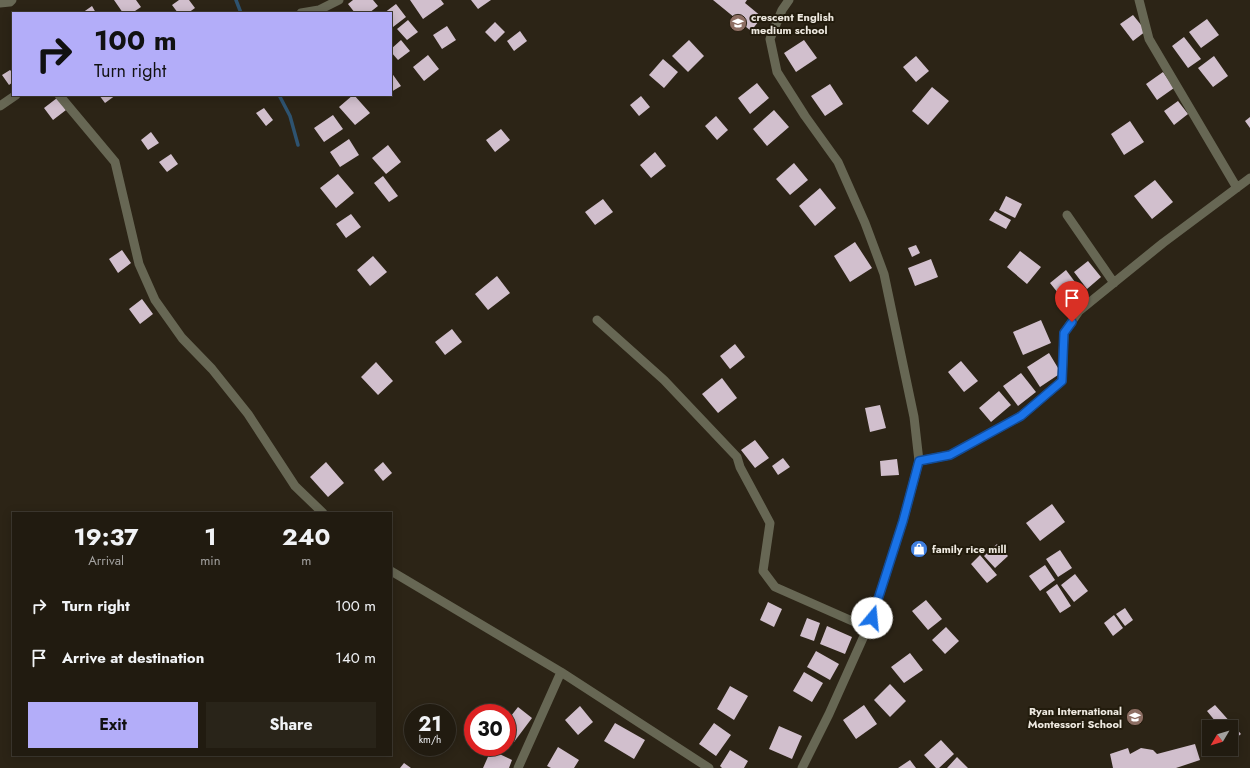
<!DOCTYPE html>
<style>
:root{--surface:#211b10;--page:#292419;--text:#f1f3f6;--muted:#a2a19f;--line:#3e3930;--accent:#b3adf9}
body{margin:0;font-family:Jost,sans-serif;background:var(--page);color:var(--text);height:100vh;display:flex;flex-direction:column;font-size:15px;white-space:nowrap}
*{box-sizing:border-box;margin:0}
p{font-size:13px;color:var(--muted)}
.icon{flex:none;width:22px;height:22px;fill:none;stroke:currentColor;stroke-width:2;stroke-linecap:round;stroke-linejoin:round}
.map{position:relative;flex:1;overflow:hidden}
.details{position:absolute;left:12px;top:512px;width:380px;height:244px;display:flex;flex-direction:column;background:var(--surface);border-radius:0px;box-shadow:0 2px 10px #0003,0 0 0 1px var(--line)}
.details>*{flex:none}
.banner{position:absolute;left:12px;top:12px;width:380px;height:84px;border-radius:0px;box-shadow:0 2px 10px #0003,0 0 0 1px var(--line);background:#b3adf9;color:#111;overflow:hidden}
.needle{width:26px;rotate:232deg}
.fabs{position:absolute;left:1202px;top:720px;display:grid;gap:8px}
.fabs a{display:grid;place-items:center;width:36px;height:36px;border-radius:0px;background:var(--surface);box-shadow:0 2px 10px #0003,0 0 0 1px var(--line);font-size:20px}
.speed{position:absolute;left:404px;top:704px;display:flex;gap:8px;font-size:20px;font-weight:700;text-align:center}
.speed>*{display:grid;place-content:center;width:52px;height:52px;border-radius:50%;background:var(--surface);box-shadow:0 2px 10px #0003,0 0 0 1px var(--line);line-height:1}
.speed small{font-size:10px;font-weight:400}
.speed .limit{border:6px solid #d22;background:#fff;color:#111}
.pin{position:absolute;display:grid;place-items:center;width:34px;height:34px;color:#fff;margin:-41px -17px;border-radius:50% 50% 50% 0;rotate:-45deg;box-shadow:0 0 4px #0007}
.pin .icon{rotate:45deg}
.me{position:absolute;width:44px;margin:-22px;rotate:17deg;stroke-linejoin:round;filter:drop-shadow(0 0 3px #0008)}
.turn{display:flex;align-items:center;gap:14px;height:84px;padding:0 16px;font-size:18px}
.turn .icon{width:52px;height:52px;stroke-width:2.5}
.turn b{display:block;font-size:28px;line-height:34px}
.eta{display:flex;justify-content:space-evenly;align-items:center;height:68px;text-align:center}
.eta b{font-size:24px;font-weight:700;line-height:28px}
.button{display:flex;gap:8px;margin-top:auto;padding:8px 16px}
.button a{flex:1;height:46px;border-radius:0px;background:var(--accent);color:#111;font-size:16px;font-weight:700;line-height:46px;text-align:center}
.button a+a{background:var(--page);color:var(--text)}
ul{padding:0;list-style:none}
li{display:flex;align-items:center;gap:12px;height:52px;padding:0 16px}
li div{flex:1}
li b{display:block;font-size:15px}
li em{font-style:normal}
.map>svg:first-child{display:block}
.lines{fill:none;stroke-linecap:round;stroke-linejoin:round}
.stream{stroke:#2e5370;stroke-width:3.5}
.building{fill:#d1bfcd}
.street{stroke:#676754;stroke-width:9}
.route-casing{stroke:#114b97;stroke-width:10}
.route{stroke:#1a73e8;stroke-width:7}
.labels{text-anchor:middle;dominant-baseline:central;stroke-width:4;stroke-linejoin:round;paint-order:stroke}
.poi-label{font-size:11px;font-weight:bold;fill:#eee9e0;stroke:#221b0c;text-anchor:start}
</style>
<div class="map">
<svg width="1250" height="768" viewBox="0 0 1250 768">
<rect width="100%" height="100%" fill="#2c2416"/>
<g class="lines">
<path class="stream" d="M236 0 241 13
M279 95 290 116 298 145"/>
</g>
<path class="building" d="M114 0H136L141 7 132 13H123Z
M179 0H189L195 8 188 13H178L172 5Z
M353 0H373L378 6 369 13H355L348 4Z
M410 0H441L444 4 423 19Z
M471 0H491L478 9Z
M713 0H747L745 3 762 17 751 31Z
M396 4 406 17 393 27 391 24V13H384Z
M92 6 96 13H82Z
M1133 15 1146 31 1133 41 1120 24Z
M1207 19 1219 35 1201 48 1189 32Z
M408 20 418 32 407 40 397 29Z
M495 22 505 32 495 42 485 32Z
M447 26 456 40 442 49 433 35Z
M520 31 527 41 514 51 507 41Z
M1184 37 1201 59 1188 68 1172 46Z
M401 40 410 51 398 60 391 52V49Z
M689 40 704 56 688 72 672 56Z
M804 40 817 58 796 72 784 53Z
M428 55 439 69 424 81 413 67Z
M916 56 929 71 916 82 903 67Z
M1214 56 1228 76 1213 87 1198 68Z
M663 59 678 72 664 88 649 75Z
M10 70 13 73V82L9 85 2 75Z
M391 72 401 86 391 92Z
M1163 72 1174 88 1157 100 1146 84Z
M757 83 769 98 750 114 738 98Z
M830 84 843 104 825 116 811 96Z
M932 87 949 101 928 125 912 111Z
M99 95H116L105 103Z
M353 95H354L370 113 355 125 339 107Z
M641 96 650 107 639 116 630 105Z
M57 98 66 110 53 120 44 108Z
M1178 101 1188 114 1174 125 1164 111Z
M264 108 273 120 266 126 256 113Z
M774 110 789 127 767 146 753 129Z
M333 115 343 129 324 142 314 128Z
M716 116 728 130 717 140 705 126Z
M1250 117V128L1245 121Z
M1130 121 1144 142 1124 155 1111 134Z
M501 129 510 140 495 152 486 140Z
M151 132 159 143 148 150 141 140Z
M349 139 359 155 340 167 330 152Z
M388 145 401 162 386 174 372 158Z
M655 152 666 166 651 178 640 165Z
M171 154 178 164 167 172 159 162Z
M794 163 808 180 790 195 776 179Z
M338 174 354 193 336 208 320 188Z
M383 176 398 196 389 202 374 183Z
M1155 180 1173 202 1152 219 1134 196Z
M820 188 836 208 815 226 799 206Z
M1006 196 1022 204 1015 218 999 210Z
M603 199 613 212 595 225 585 212Z
M995 211 1011 220 1006 229 989 220Z
M351 214 361 227 346 238 336 224Z
M855 242 872 268 850 282 834 256Z
M916 245 920 253 912 257 908 248Z
M122 250 131 263 118 273 109 259Z
M1020 251 1041 267 1027 284 1007 267Z
M373 256 387 272 370 286 357 270Z
M931 259 938 277 915 286 908 268Z
M1088 261 1101 277 1087 289 1074 272Z
M1066 270 1078 286 1062 298 1050 283Z
M497 276 510 293 488 310 475 294Z
M142 299 153 314 140 324 129 309Z
M1041 320 1051 343 1023 355 1013 332Z
M452 329 462 342 445 355 435 342Z
M735 344 745 357 730 369 720 356Z
M1049 353 1061 373 1040 387 1027 367Z
M961 361 978 381 964 392 948 372Z
M376 362 393 381 378 395 361 377Z
M1021 373 1036 392 1018 406 1003 386Z
M722 378 737 398 718 413 702 394Z
M999 391 1011 405 991 422 979 408Z
M880 405 886 428 870 432 865 408Z
M755 440 769 458 755 468 741 450Z
M783 458 790 467 778 475 772 466Z
M897 459 899 475 881 476 880 461Z
M326 462 344 483 328 497 310 477Z
M383 462 392 473 383 481 374 470Z
M1052 504 1065 522 1040 541 1026 523Z
M997 544 1008 556 995 568 984 556Z
M1060 550 1072 568 1058 577 1046 559Z
M980 555 997 575 987 583 971 564Z
M1045 565 1055 580 1040 591 1029 576Z
M1075 574 1088 591 1074 602 1061 585Z
M1057 584 1071 606 1060 613 1046 592Z
M926 600 942 619 928 630 912 611Z
M768 602 782 609 774 627 760 620Z
M1125 608 1133 620 1125 626 1116 614Z
M1114 615 1123 628 1113 636 1104 623Z
M807 618 820 623 814 641 800 636Z
M827 626 852 637 845 654 820 644Z
M946 627 959 641 945 654 932 640Z
M816 651 839 664 830 680 807 667Z
M910 653 923 670 904 683 891 667Z
M804 672 823 683 812 702 793 691Z
M890 684 906 701 890 717 874 700Z
M730 686 748 696 734 720 717 709Z
M864 705 877 724 856 739 843 720Z
M1215 705 1241 734 1231 742V727H1220L1207 711Z
M580 706 593 722 578 735 565 720Z
M518 707 532 718 514 742 507 737V721Z
M615 723 645 740 634 759 604 741Z
M714 723 731 735 716 756 699 744Z
M779 726 802 736 792 759 769 749Z
M941 740 954 754 939 768H936L924 755Z
M1195 744 1200 760 1176 768H1113L1110 754 1128 748 1130 754 1141 748 1153 750 1157 754Z
M558 747 579 760 574 768H551L547 766Z
M491 750 512 760 509 768H483Z
M730 750 748 761 744 768H722L720 766Z
M957 757 968 768H947Z
M910 760 916 768H898Z
M404 763 411 768H400Z"/>
<g class="lines">
<path class="street" d="M789 0 782 10 770 39 777 72 805 116 838 162 865 223 884 274 914 417 919 461 903 521 872 618 829 714 802 768
M1139 0 1149 39 1237 188
M0 3 10 2 12 0
M301 13 319 10 339 0
M59 95 115 162 139 264 155 300 182 338 212 369 248 414 295 486 323 513
M0 106 16 95
M1067 215 1114 283
M597 320 664 380 737 457 740 467 770 523 763 571 775 587 868 628
M919 461 950 455 1021 416 1062 381 1064 333 1079 311 1163 243 1250 178
M391 571 561 672 709 768
M518 768 561 672"/>
</g>
<g class="lines">
<defs>
<path id="route" d="M872 618 903 521 919 461 950 455 1021 416 1062 381 1064 333 1072 322"/>
</defs>
<use href="#route" class="route-casing"/>
<use href="#route" class="route"/>
</g>
<defs>
<symbol id="school-disc" viewBox="-11 -11 22 22"><circle r="9.5" fill="#8d6e63" stroke="#221b0c"/><path d="M0-5L7-2L0 1L-7-2ZM-4 1L0 2.5L4 1V4Q0 6-4 4Z" fill="#fff"/></symbol>
<symbol id="shop-disc" viewBox="-11 -11 22 22"><circle r="9.5" fill="#3f7fe0" stroke="#221b0c"/><path d="M-5-2.5h2.3a2.7 3.5 0 0 1 5.4 0H5L5.5 6h-11ZM-1.5-2.5h3a1.5 2.3 0 0 0-3 0Z" fill="#fff"/></symbol>
</defs>
<g fill-rule="evenodd">
<use href="#school-disc" x="728" y="13" width="20" height="20"/>
<use href="#shop-disc" x="909" y="539" width="20" height="20"/>
<use href="#school-disc" x="1125" y="707" width="20" height="20"/>
</g>
<g class="labels">
<g class="poi-label">
<text x="751" y="17">crescent English<tspan x="751" dy="13">medium school</tspan></text>
<text x="932" y="549">family rice mill</text>
<text x="1122" y="711" text-anchor="end">Ryan International<tspan x="1122" dy="13">Montessori School</tspan></text>
</g>
</g>
</svg>
<div class="fabs">
<a><svg class="needle" viewBox="-14 -14 28 28"><path d="M0-13l5 13h-10z" fill="#e53935"/><path d="M0 13l5-13h-10z" fill="#a2a19f"/></svg></a>
</div>
<div class="speed"><div>21<small>km/h</small></div><div class="limit">30</div></div>
<div class="pin" style="left:1072px;top:322px;background:#d93025"><svg class="icon" aria-label="arrive" viewBox="0 0 24 24"><path d="M6 21V4h12l-3 4 3 4H6"/></svg></div>
<svg class="me" style="left:872px;top:618px" viewBox="-20 -20 40 40"><circle r="19" fill="#fff"/><path d="M0-13L10 11 0 6-10 11z" fill="#1a73e8"/></svg>
<div class="banner">
<div class="turn"><svg class="icon" aria-label="right" viewBox="0 0 24 24"><path d="M7 20v-9h11M14 6l5 5-5 5"/></svg><div><b>100 m</b>Turn right</div></div>
</div>
<section class="details">
<div class="eta">
<div><b>19:37</b><p>Arrival</p></div>
<div><b>1</b><p>min</p></div>
<div><b>240</b><p>m</p></div>
</div>
<ul>
<li><svg class="icon" aria-label="right" viewBox="0 0 24 24"><path d="M7 20v-9h11M14 6l5 5-5 5"/></svg><div><b>Turn right</b></div><em>100 m</em></li>
<li><svg class="icon" aria-label="arrive" viewBox="0 0 24 24"><path d="M6 21V4h12l-3 4 3 4H6"/></svg><div><b>Arrive at destination</b></div><em>140 m</em></li>
</ul>
<div class="button"><a>Exit</a><a>Share</a></div>
</section>
</div>
